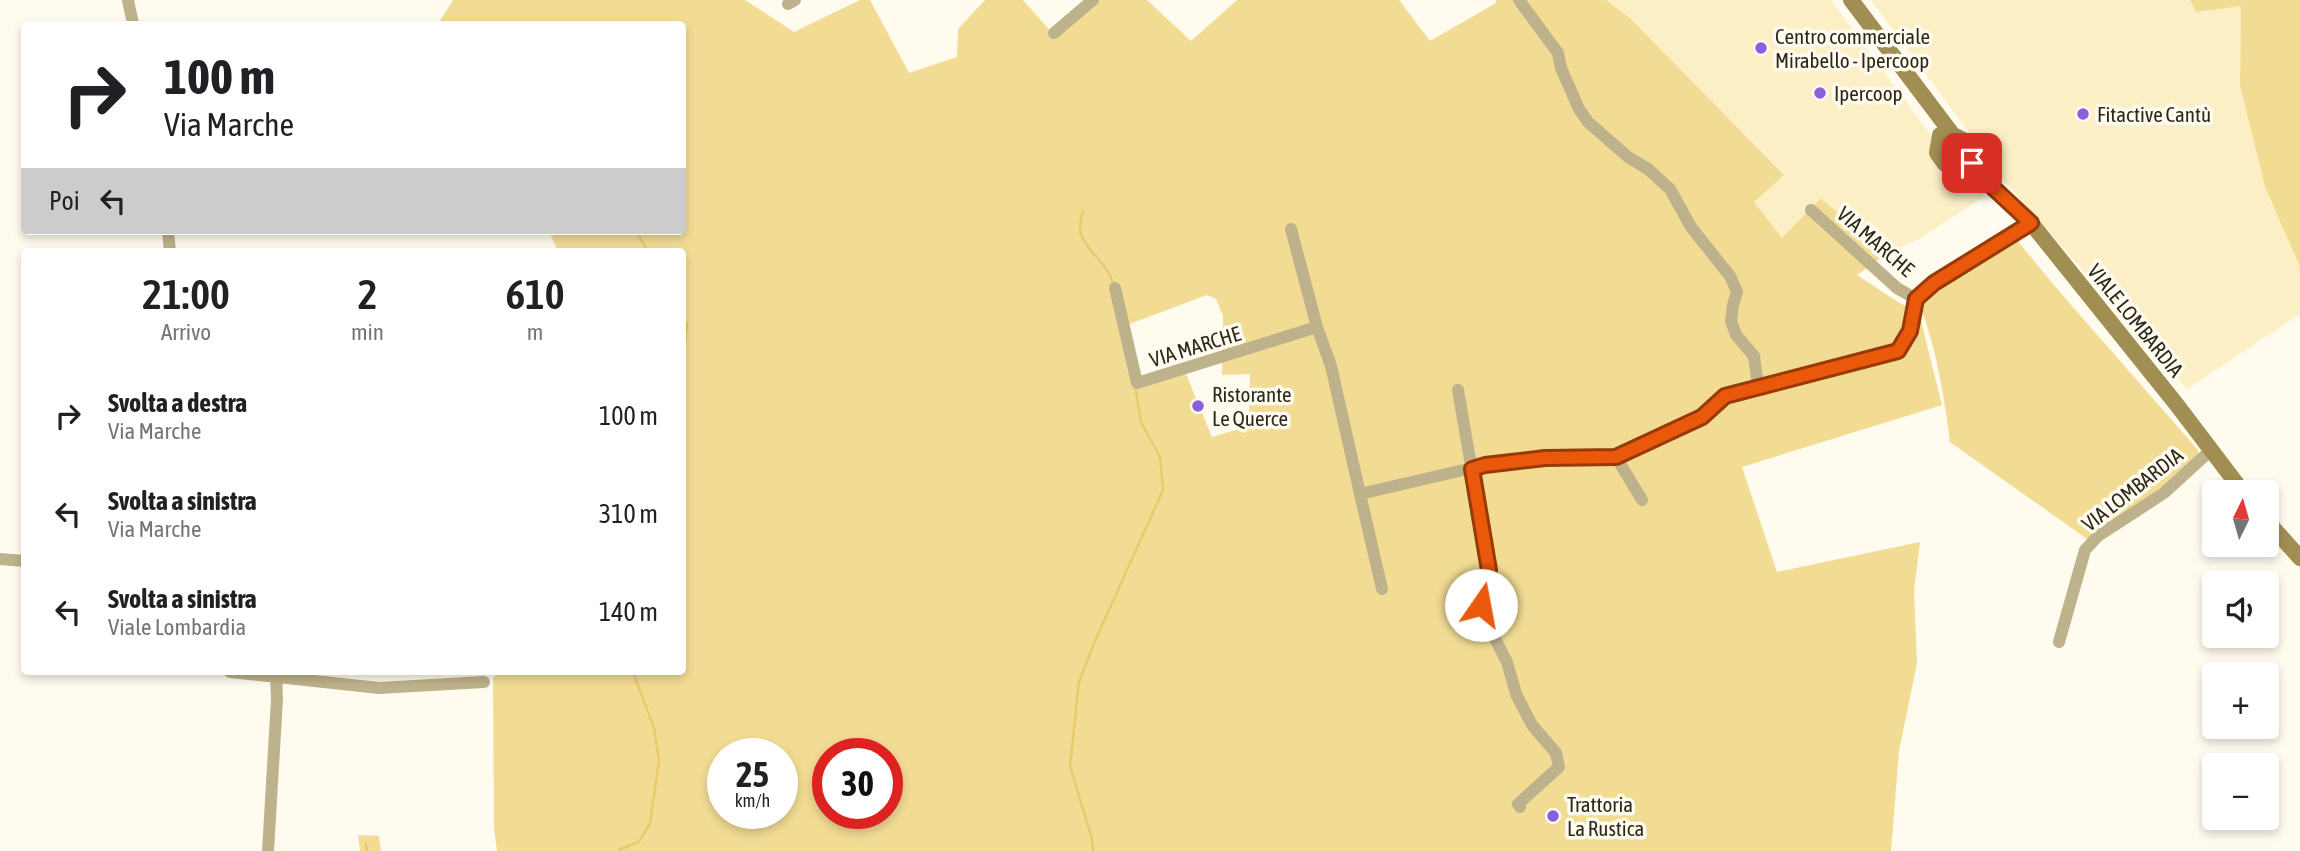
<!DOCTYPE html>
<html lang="it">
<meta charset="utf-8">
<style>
:root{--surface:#fff;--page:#f6f6f6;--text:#202124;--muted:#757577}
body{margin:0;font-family:"Asap Condensed",sans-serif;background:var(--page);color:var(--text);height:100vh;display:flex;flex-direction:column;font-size:26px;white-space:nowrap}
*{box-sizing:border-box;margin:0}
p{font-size:23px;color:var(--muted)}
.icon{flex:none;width:38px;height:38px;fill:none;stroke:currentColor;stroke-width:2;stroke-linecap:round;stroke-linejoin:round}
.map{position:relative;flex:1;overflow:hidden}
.details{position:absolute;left:21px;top:248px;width:665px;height:427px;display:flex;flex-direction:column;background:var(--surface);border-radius:7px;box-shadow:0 4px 10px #0003}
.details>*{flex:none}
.top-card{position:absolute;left:21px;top:21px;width:665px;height:214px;border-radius:7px;box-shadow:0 4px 10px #0003;background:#fff;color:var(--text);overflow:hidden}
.needle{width:46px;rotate:5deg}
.controls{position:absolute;left:2202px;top:480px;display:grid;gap:14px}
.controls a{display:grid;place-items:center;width:77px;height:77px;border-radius:7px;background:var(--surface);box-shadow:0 4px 10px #0003;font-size:35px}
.speed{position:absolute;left:707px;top:738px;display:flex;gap:14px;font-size:35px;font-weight:700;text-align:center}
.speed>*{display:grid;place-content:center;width:91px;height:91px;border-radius:50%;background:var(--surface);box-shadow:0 4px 10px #0003;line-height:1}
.speed small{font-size:18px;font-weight:400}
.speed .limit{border:10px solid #d22;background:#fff;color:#111}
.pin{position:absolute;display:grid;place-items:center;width:60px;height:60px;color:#fff;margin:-30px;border-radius:14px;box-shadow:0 4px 10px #0006}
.me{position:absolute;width:77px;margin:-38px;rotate:12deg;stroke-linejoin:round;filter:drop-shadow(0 0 5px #0008)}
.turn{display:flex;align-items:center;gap:24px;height:147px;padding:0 28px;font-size:32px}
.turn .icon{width:91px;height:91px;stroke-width:2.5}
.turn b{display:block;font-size:49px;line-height:60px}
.then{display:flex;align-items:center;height:66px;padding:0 28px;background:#0003;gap:14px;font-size:26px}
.eta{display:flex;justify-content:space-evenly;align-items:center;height:119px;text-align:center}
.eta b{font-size:42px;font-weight:600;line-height:49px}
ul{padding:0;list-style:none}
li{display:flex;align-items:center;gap:21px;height:98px;padding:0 28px}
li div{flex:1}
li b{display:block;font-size:26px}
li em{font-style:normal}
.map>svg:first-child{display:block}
.built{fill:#fcefc6}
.green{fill:#f2dc94;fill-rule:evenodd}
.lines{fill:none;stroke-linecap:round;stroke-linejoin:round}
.stream{stroke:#e7cb6c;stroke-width:2.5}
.minor{stroke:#bdb28b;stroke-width:12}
.secondary{stroke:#a08e53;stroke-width:16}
.route-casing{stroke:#983908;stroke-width:18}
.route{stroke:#ea580c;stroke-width:12}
.poi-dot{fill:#8860db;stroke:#fffbee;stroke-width:2.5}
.labels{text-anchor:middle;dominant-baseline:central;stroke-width:7;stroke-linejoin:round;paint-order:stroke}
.poi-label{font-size:21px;fill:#2b281b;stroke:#fffbee;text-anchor:start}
.street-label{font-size:21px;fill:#2b281b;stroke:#fffbee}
</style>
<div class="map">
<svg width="2300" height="851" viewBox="0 0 2300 851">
<rect width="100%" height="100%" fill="#fffbee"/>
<path class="built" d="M1606 0H1831L1933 138 1930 154 1941 173 1967 178 1985 196 1919 239 1885 255 1821 198 1782 239 1754 202 1784 175 1630 18Z
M1871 0H2190L2196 12 2241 5 2240 86 2265 187 2300 267V314L2187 389 2008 185Z"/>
<path class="green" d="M453 0H745L794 32 860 0H870L909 73 957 57 958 29 985 0H1023L1054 35 1100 0H1147L1191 41 1237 0H1399L1430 41 1496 3V0H1606L1630 18 1784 175 1754 202 1782 238 1821 198 1885 255 1857 275 1898 302 1919 313 1942 405 1742 467 1777 572 1920 542 1914 591 1917 663 1899 751 1891 851H497L494 829 493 677 504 672H682V252H558L549 231H682V24H438ZM1207 295 1216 299 1223 316 1222 375 1250 374 1249 426 1212 437 1186 374 1137 379 1127 325ZM723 754H782V814H723ZM828 754H887V814H828Z
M2190 0H2300V267L2265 187 2240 86 2241 6 2196 12Z
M2016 239 2058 290 2198 450V456L2159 491 2105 524 2090 541 1950 442C1944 396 1937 352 1921 308L1934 289Z
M358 835 379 836 381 851H360Z"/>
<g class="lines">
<path class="stream" d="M1083 211C1082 216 1080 222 1080 227 1079 246 1110 264 1113 284
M636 231 648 252
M682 317 687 324 682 373
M366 844 367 851
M619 851 620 849 639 842 650 823 659 761 654 728 633 672
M1093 851 1092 839 1070 766 1079 682 1095 641 1163 490 1160 457 1141 422 1135 386"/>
<path class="minor" d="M128 0 133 24
M1519 0 1558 53 1561 68 1579 109 1588 122 1628 157 1648 169 1670 189 1691 227 1730 276 1737 292 1733 305 1731 321 1736 335 1754 356 1758 387
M788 4 795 0
M1054 33 1093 0
M1811 210 1897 288 1916 299
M1291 229 1317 327
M168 231 170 252
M1115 288 1137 383 1317 327 1331 366 1360 494 1485 465 1545 458 1616 457 1702 417 1725 396 1898 351 1910 331 1916 299 1934 283 2031 223
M1458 390 1489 570 1481 605 1494 637 1507 662 1516 694 1532 725 1556 753 1559 767 1518 804 1520 807
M1616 457 1642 500
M1360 494 1382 589
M0 559 24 561
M2059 642 2085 550 2098 536 2164 493 2211 450
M230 672 379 688 484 682
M268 851 277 699 276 677"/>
<path class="secondary" d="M1851 0 1953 135
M1940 135 1937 153 1945 164 1958 166 1966 160 1968 155
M1939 143 1945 137 1953 135 1965 141 1972 163 1987 182 2031 223 2177 405 2243 492
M2266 520 2300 558"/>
</g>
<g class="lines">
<defs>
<path id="route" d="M1481 605 1489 570 1472 469 1485 465 1545 458 1616 457 1702 417 1725 396 1898 351 1910 331 1916 299 1934 283 2031 223 1987 182 1972 163"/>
</defs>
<use href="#route" class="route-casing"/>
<use href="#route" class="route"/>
</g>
<g class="poi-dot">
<circle cx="1761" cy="48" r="7"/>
<circle cx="1820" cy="93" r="7"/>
<circle cx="2083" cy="114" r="7"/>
<circle cx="1198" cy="406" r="7"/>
<circle cx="1553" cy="816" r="7"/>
</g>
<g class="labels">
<g class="poi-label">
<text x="1775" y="36">Centro commerciale<tspan x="1775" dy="24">Mirabello - Ipercoop</tspan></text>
<text x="1834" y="93">Ipercoop</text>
<text x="2097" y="114">Fitactive Cantù</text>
<text x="1212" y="394">Ristorante<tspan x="1212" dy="24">Le Querce</tspan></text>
<text x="1567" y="804">Trattoria<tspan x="1567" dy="24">La Rustica</tspan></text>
</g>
<g class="street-label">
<text transform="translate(1876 241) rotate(41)">VIA MARCHE</text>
<text transform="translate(2136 320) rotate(51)">VIALE LOMBARDIA</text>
<text transform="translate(1195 346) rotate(-17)">VIA MARCHE</text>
<text transform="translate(2132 489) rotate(-38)">VIA LOMBARDIA</text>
</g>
</g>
</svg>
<div class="controls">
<a><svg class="needle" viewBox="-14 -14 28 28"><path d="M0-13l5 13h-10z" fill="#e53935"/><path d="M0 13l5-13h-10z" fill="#757577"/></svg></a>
<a><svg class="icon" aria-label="sound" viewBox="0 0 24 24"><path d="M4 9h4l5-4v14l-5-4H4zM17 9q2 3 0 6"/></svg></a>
<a>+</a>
<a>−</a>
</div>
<div class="speed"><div>25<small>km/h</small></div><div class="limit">30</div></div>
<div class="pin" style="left:1972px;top:163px;background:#d93025"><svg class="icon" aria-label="arrive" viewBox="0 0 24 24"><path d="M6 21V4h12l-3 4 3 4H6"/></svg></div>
<svg class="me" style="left:1481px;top:605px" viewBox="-20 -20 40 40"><circle r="19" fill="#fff"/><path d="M0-13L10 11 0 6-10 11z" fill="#ea580c"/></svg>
<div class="top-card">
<div class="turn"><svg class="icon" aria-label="right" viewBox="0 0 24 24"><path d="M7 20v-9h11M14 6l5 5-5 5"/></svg><div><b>100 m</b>Via Marche</div></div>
<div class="then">Poi<svg class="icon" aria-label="left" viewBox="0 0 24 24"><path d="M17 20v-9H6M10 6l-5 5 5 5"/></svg></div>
</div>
<section class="details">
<div class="eta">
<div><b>21:00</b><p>Arrivo</p></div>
<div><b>2</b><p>min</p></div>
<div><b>610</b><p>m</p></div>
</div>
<ul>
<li><svg class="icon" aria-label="right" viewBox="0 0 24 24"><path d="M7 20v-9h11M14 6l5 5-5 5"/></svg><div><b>Svolta a destra</b><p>Via Marche</p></div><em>100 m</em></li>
<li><svg class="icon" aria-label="left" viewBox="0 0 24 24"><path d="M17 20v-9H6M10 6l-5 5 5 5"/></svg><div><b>Svolta a sinistra</b><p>Via Marche</p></div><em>310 m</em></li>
<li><svg class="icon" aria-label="left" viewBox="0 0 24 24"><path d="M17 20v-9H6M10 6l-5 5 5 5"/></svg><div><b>Svolta a sinistra</b><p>Viale Lombardia</p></div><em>140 m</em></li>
</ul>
</section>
</div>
